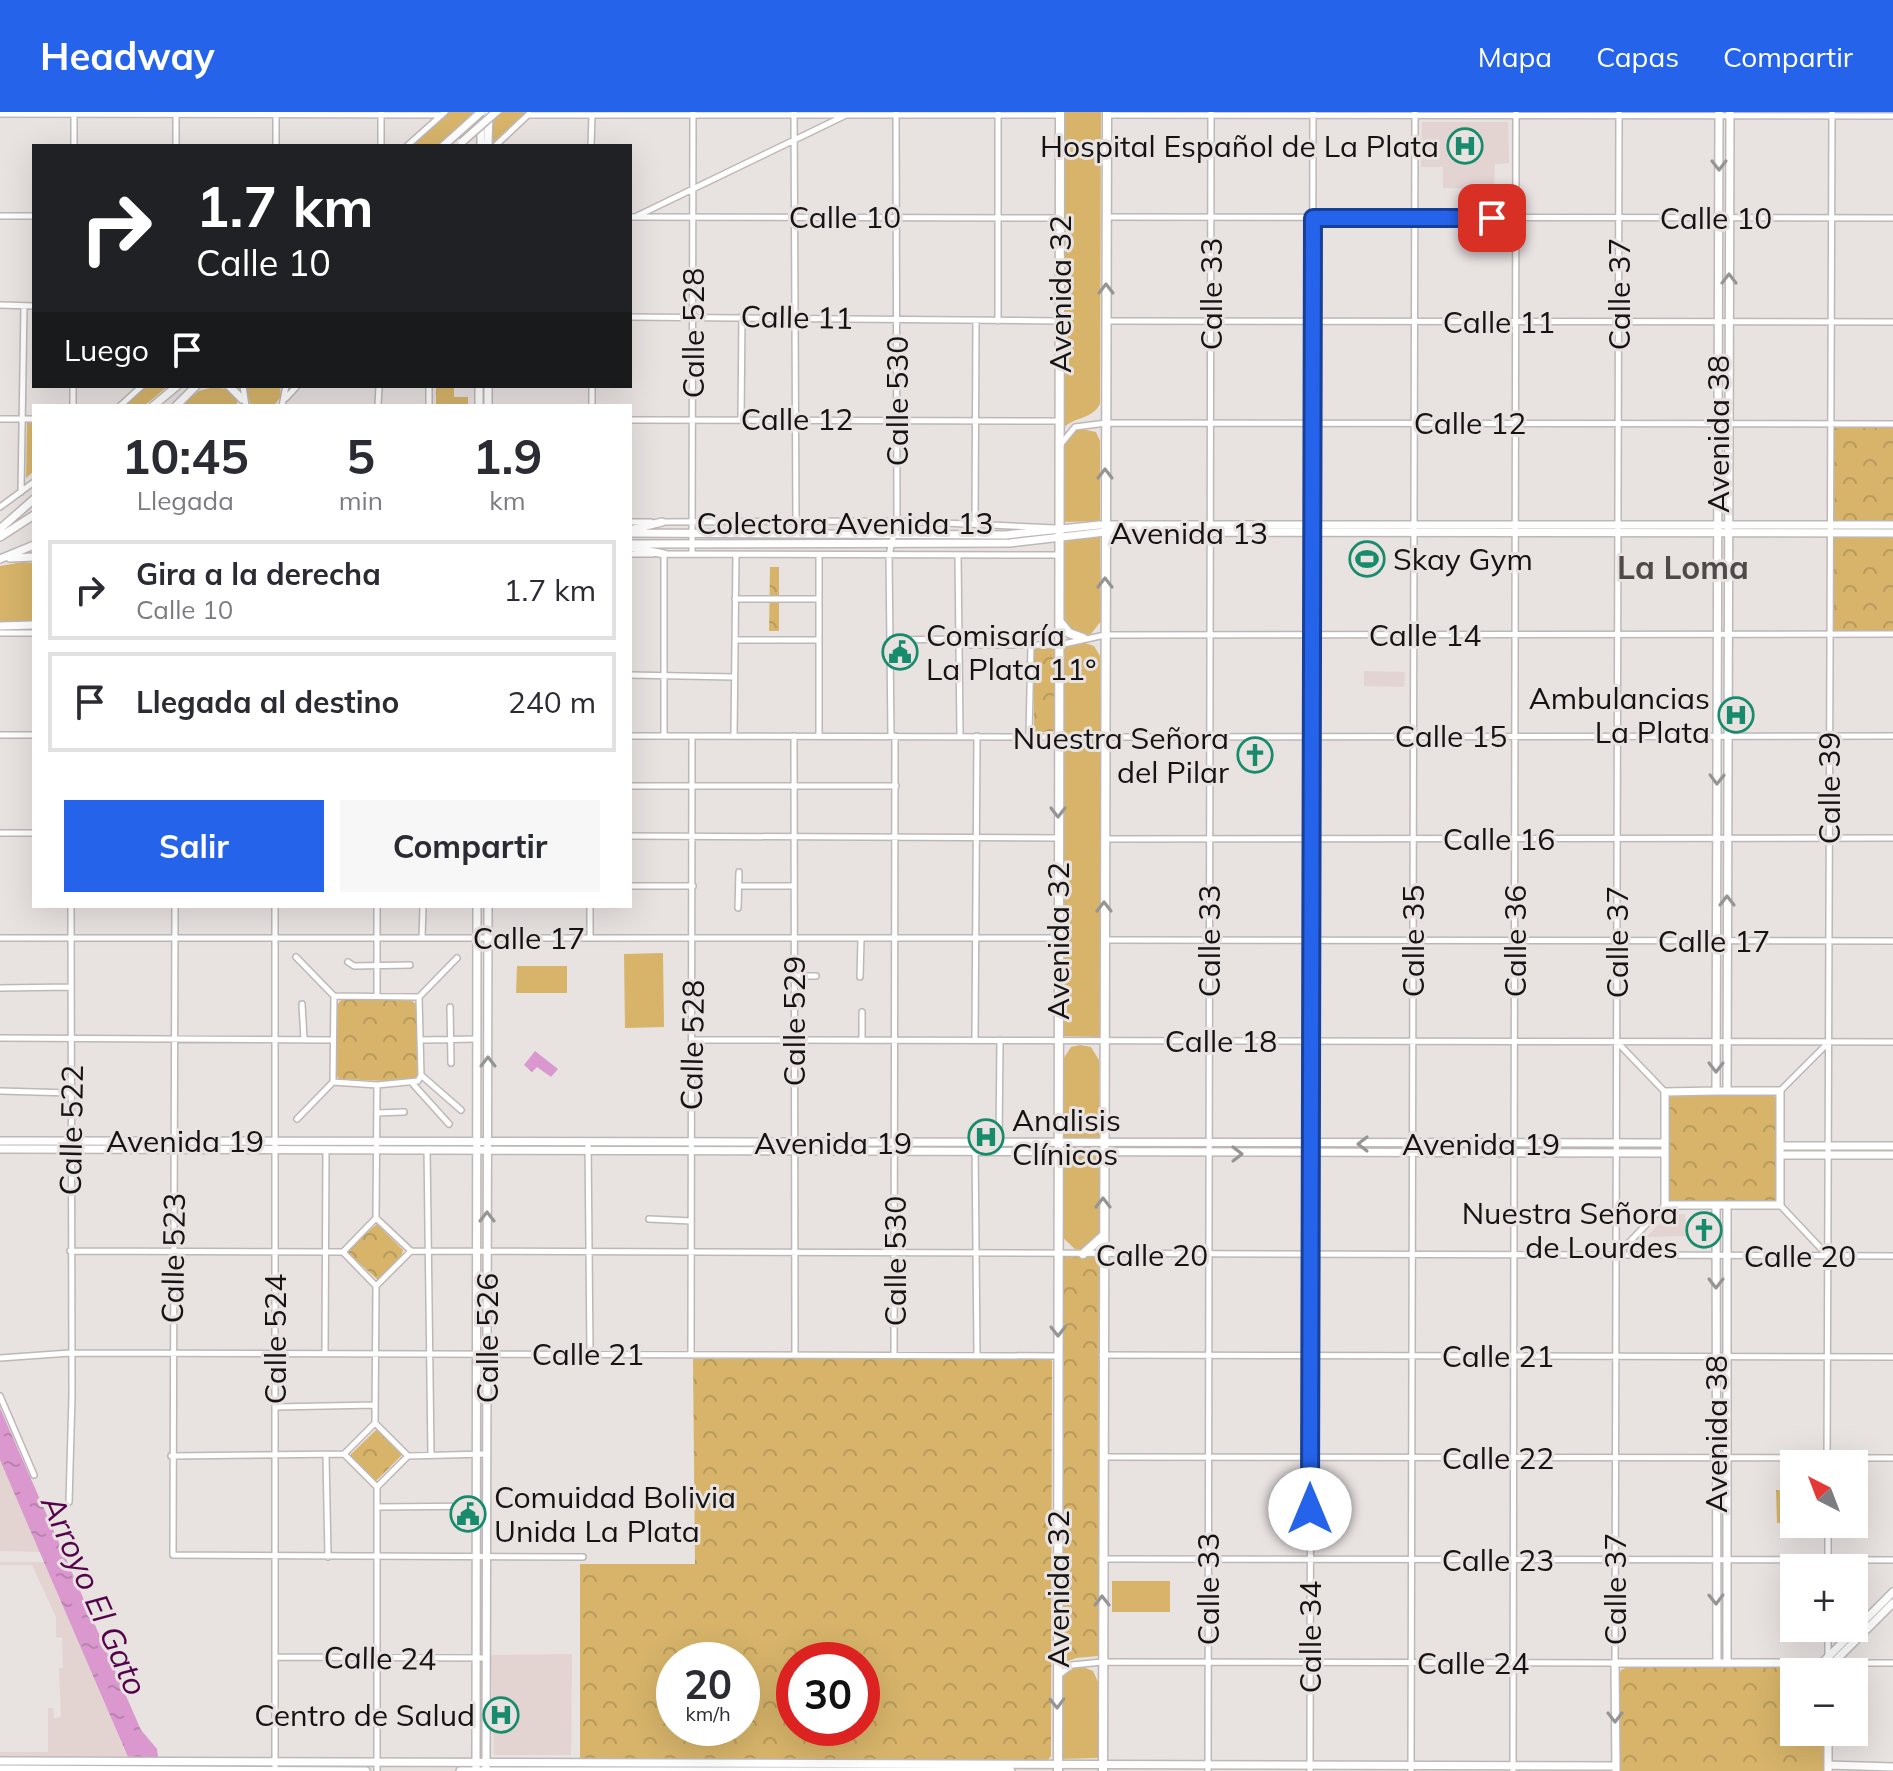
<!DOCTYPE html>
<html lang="es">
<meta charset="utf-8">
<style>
:root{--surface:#fff;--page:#f7f7f7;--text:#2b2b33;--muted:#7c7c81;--line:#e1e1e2;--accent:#2563eb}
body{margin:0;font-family:Mulish,sans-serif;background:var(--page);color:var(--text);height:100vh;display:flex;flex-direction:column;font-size:30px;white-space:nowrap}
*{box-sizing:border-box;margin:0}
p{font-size:26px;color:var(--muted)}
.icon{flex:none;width:44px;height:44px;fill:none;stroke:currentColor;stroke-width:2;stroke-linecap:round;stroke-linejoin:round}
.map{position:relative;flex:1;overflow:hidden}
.side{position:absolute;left:32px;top:292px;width:600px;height:504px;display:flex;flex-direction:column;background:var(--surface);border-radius:0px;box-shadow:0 8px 32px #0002}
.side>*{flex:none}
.guide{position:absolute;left:32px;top:32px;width:600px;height:244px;border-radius:0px;box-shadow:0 8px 32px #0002;background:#202124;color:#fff;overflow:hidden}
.needle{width:52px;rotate:318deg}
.controls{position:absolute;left:1780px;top:1338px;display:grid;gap:16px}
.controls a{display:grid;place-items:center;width:88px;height:88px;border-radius:0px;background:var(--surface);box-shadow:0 8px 32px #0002;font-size:40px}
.speed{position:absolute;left:656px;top:1530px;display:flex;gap:16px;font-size:40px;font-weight:700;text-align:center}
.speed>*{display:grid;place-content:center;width:104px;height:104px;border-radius:50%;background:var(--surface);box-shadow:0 8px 32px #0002;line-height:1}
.speed small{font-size:20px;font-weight:400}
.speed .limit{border:12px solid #d22;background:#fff;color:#111}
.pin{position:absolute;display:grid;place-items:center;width:68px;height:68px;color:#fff;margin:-34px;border-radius:16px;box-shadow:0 4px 12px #0006}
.me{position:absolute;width:88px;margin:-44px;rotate:0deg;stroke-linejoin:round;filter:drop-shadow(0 0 6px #0008)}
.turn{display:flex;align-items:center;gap:28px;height:168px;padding:0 32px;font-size:36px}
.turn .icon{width:104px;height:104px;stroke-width:2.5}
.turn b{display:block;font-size:56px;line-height:68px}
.then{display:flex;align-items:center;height:76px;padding:0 32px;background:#0003;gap:16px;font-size:30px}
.eta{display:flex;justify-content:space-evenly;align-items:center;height:136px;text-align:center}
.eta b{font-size:48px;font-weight:700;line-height:56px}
.button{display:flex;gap:16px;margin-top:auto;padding:16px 32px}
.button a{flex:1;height:92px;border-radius:0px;background:var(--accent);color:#fff;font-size:32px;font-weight:700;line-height:92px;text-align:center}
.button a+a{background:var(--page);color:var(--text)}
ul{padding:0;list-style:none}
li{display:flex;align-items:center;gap:24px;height:100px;margin:0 16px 12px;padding:0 16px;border:4px solid var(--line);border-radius:0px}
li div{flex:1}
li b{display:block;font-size:30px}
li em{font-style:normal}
header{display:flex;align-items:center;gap:48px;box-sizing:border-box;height:112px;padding:0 40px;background:var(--accent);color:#fff}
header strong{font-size:38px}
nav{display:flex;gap:44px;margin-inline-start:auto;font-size:28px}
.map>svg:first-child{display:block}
.built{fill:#e3d4d2}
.grass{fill:#d7b46a}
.forest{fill:url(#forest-crowns);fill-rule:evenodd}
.water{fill:url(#water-ripples)}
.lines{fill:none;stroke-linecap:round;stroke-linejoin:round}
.minor-casing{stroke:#bdb8b7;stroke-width:8}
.major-casing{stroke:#bdb8b7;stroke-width:10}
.highway-casing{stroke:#bdb8b7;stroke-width:11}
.minor{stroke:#fff;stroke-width:5}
.major{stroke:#fff;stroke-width:7}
.highway{stroke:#fff;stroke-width:8}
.major-bridge-casing{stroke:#bdb8b7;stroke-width:10;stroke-linecap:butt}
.major-bridge{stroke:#fff;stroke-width:7}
.oneway{stroke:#969595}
.route-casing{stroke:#184099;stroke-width:20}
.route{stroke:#2563eb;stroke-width:14}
.labels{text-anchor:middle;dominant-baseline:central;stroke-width:6;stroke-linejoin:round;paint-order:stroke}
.poi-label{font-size:30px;fill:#151313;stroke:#e8e2e1;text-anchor:end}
.street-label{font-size:30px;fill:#151313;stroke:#e8e2e1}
.neighbourhood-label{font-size:32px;font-weight:bold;fill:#4f4a49;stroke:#e8e2e1}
.water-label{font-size:32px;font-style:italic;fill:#55024d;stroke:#e8e2e1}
</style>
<header>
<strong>Headway</strong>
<nav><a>Mapa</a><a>Capas</a><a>Compartir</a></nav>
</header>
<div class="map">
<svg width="1893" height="1659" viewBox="0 0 1893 1659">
<defs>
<pattern id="forest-crowns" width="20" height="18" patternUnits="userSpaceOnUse" patternTransform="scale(2)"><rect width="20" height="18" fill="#d7b46a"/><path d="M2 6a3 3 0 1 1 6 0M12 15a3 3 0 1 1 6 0" fill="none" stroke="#b89a5b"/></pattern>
<pattern id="water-ripples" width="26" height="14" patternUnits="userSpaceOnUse" patternTransform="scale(2)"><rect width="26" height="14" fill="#db98cf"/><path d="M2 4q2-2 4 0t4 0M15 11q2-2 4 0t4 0" fill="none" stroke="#bb82b1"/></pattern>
</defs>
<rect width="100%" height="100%" fill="#e8e2e1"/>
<path class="built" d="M1422 10H1508L1509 51 1495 52 1494 77 1443 76V55H1421Z
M1364 559 1405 560 1404 575 1364 574Z
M1669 1102H1685L1687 1124 1646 1125Z
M0 1346 40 1440 0 1439Z
M0 1450H45L127 1644H0V1640H48V1596H53L54 1606 61 1605 59 1556H63L62 1526 56 1525V1505L32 1453H0Z
M572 1542 571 1643H494L491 1543Z"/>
<path class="grass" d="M449 0H476L438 34H412Z
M502 0H526L491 32V9Z
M1063 0H1101L1100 292C1091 308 1076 304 1063 316Z
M143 274H168L144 294H120Z
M245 274H280L281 284 274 294H251Z
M214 275 226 277 237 286V294H180L199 279Z
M27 311H34V359L26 366Z
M1077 316 1096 320 1100 329V409L1064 410 1063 328Z
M1100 424 1101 509 1091 522 1077 524 1063 510 1062 430Z
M23 450 34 451V510L0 511V454Z
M1082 530 1094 534 1100 544V925L1062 924 1061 535Z
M663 841 664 915 625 916 624 842Z
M517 854H567V881H516Z
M1080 933 1091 935 1099 948V1027H1061V950L1071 935Z
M1099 1042V1124L1086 1137H1075L1061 1124V1043Z
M1112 1469H1170V1500H1112Z
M1081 1554 1093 1559 1098 1570V1646L1060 1647V1569L1071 1556Z"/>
<path class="forest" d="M436 274H454V285H468V294H436Z
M1893 314V408H1833V316Z
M1833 424H1893V520H1832Z
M770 455H779V519H769Z
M1055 536V619L1034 621V537Z
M344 885H408L419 895 417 964 410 970 339 967 335 962 334 896Z
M1772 982 1776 986 1777 1086 1773 1090 1671 1089 1668 1085 1669 986 1672 983Z
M377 1112 403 1138 401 1146 378 1168 348 1141 350 1135Z
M1061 1145H1099L1098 1544 1076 1546 1061 1552Z
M1049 1246 1052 1249 1051 1644 1048 1648 580 1647V1452H695L693 1247ZM674 1548H742V1616H674ZM794 1548H862V1616H794Z
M377 1317 402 1343 376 1369 350 1343Z
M1776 1378H1794V1411H1777Z
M1630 1554 1820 1556 1824 1560H1794V1620H1825V1659H1619L1618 1565 1621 1558Z"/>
<path class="water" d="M535 939 558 957 551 965 537 955 532 960 524 953Z
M0 1296 141 1618 157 1637 160 1659H134L0 1348Z"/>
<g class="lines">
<defs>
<path id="minor" d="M794 0 796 410
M0 2 442 3
M998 2V209
M529 3H1060
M1107 3 1893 4
M74 34V0
M176 34V1
M276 34V0
M381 34V1
M407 34 445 0
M495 34 529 2
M591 34 592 3
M0 104H34
M637 104 844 4
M630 105 1060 106
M1107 105 1893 106
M0 193 34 194
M630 205 1059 209
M1106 209 1893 210
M243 274 246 294
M429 274V294
M592 274V294
M286 286 297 274
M73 294V274
M120 294 142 274
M282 294 286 274
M378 294 379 274
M0 307H34
M741 307 742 204
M630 308 1059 309
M1061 332 1075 315 1106 311 1893 312
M21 380 24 194
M0 395 34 370
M630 410H651
M661 410 897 409 1055 416
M975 411 976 209
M630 442H653
M663 442 1060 443
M664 442V624
M692 442 693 0
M958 443 960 624
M735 487H818
M0 521H34
M735 528H819
M891 528 959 527
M959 533H1059L1105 523 1893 522
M630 563 734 565
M0 623H34
M630 624 1058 625
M734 624 736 442
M794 624 795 1242
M819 624V443
M891 624 889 443 897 409 896 0
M1029 624 1031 533
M1106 625 1893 624
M630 674H896
M0 721H34
M630 724 1058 726
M1105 727 1893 726
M630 774H693
M739 774H794
M175 794 173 1443 583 1445
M275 794V1659
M738 796 739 760
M590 825V794
M0 826H1059
M422 826 423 794
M1105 828 1893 829
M296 845 334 884
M348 850 354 854 410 853
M794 864H816
M860 865 861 827
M0 876 71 875
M377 882V794
M419 885 457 846
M302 892 304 927
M450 895 451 951
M0 926 332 928
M422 928 476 927
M692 928 1893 930
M862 928V900
M975 928 977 624
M1617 930 1665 980
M421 963 461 998
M413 972 449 1012
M0 979 71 981
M1780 979 1829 930
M377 1001 404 1000
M297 1007 333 970 334 884 419 885 421 963 418 969 377 973 333 970
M588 1029 590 1241
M975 1031 977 1242
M999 1031 1000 928
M427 1037 431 1343
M1780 1093 1828 1144
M376 1106 411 1139 376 1174 343 1140Z
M376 1106 377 973
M649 1107 691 1109
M70 1139 343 1140
M411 1139 1893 1144
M1616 1144 1665 1093
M325 1241 326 1038
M894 1242 895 624
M691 1243 692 624
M1102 1243 1893 1245
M0 1246 70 1241 1058 1244
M0 1284 34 1363
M275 1295 375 1293
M375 1311 408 1344 377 1375 344 1342Z
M375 1311 376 1174
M171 1344 344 1342
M326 1344 328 1445
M408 1344 486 1342
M1103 1345 1893 1346
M1827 1352 1832 0
M377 1375V1659
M69 1390 72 1284 71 794
M377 1395 486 1394
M1102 1447 1893 1448
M1828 1456V1412
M1828 1516V1543
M275 1545 486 1546
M1834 1551H1893
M1059 1563 1072 1553 1102 1550 1615 1551 1619 0
M1208 1659 1211 0
M1310 1659 1313 0
M1411 1659 1415 0
M1513 1659 1516 0"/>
<path id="major" d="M443 34 461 18
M481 34V0
M488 34 489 0
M229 274 242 287
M479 274V294
M488 274V294
M153 294 177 274
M176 294 196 274
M0 417 34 387
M630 418 662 410
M630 421 1005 423 1099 413H1893
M0 425 34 403
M630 432 1010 431 1105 420 1893 421
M630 435 664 442
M10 446 34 445
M0 447 34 433
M0 514 34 513
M1716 979 1719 0
M1716 979H1780V1093H1665V980Z
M1727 979 1730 0
M0 1029 1665 1031
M1780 1034H1893
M0 1037 1665 1041
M1780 1043H1893
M1716 1093 1717 1551
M1727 1093V1551
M1822 1551 1893 1480
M1828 1556 1893 1491
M0 1649 1616 1654
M1828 1653 1893 1655
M0 1657 366 1659
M460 1659H1011
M476 1659 477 794
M486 1659 488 794
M1616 1659 1615 1551H1828V1560
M1828 1659V1620"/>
<path id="highway" d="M1060 510 1069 521 1083 526
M1083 1142 1103 1124
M1058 1659 1060 0
M1103 1659 1107 0"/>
</defs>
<use href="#minor" class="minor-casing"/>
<use href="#major" class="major-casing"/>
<use href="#highway" class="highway-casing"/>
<use href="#minor" class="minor"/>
<use href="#major" class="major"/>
<use href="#highway" class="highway"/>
<defs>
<path id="major-bridge" d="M461 18 481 0
M462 30 496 0"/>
</defs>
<use href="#major-bridge" class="major-bridge-casing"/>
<use href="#major-bridge" class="major-bridge"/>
</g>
<defs><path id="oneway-chevron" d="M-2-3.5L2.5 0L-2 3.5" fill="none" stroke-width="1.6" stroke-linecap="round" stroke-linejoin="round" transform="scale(2)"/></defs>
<g class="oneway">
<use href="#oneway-chevron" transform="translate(1719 53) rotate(90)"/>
<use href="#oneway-chevron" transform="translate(1729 167) rotate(-90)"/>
<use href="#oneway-chevron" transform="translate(1106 177) rotate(-90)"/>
<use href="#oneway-chevron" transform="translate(1105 362) rotate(-90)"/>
<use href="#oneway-chevron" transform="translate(1105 471) rotate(-90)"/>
<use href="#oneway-chevron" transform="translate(1717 667) rotate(91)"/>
<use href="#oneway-chevron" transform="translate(1058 700) rotate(90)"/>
<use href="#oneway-chevron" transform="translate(1727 789) rotate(-90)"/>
<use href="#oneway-chevron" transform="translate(1104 795) rotate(-90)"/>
<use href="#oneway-chevron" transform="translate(488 950) rotate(-90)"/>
<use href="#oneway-chevron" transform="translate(1716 955) rotate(90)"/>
<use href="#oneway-chevron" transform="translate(1363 1032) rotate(180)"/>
<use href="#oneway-chevron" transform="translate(1237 1042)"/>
<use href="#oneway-chevron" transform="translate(1103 1091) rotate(-90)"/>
<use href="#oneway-chevron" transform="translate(487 1105) rotate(-90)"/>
<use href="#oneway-chevron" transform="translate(1716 1171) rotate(90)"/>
<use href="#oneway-chevron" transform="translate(1058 1219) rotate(90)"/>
<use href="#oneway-chevron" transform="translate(1716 1487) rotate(89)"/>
<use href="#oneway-chevron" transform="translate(1102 1489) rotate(-90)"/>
<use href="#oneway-chevron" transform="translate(1057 1591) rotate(89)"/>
<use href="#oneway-chevron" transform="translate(1615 1605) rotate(90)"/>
</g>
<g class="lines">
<defs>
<path id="route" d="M1310 1397 1313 106H1492"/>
</defs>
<use href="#route" class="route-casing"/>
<use href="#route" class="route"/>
</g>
<defs>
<symbol id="hospital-ring" viewBox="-11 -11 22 22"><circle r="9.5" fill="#e8e2e1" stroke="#178b6c" stroke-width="1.5"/><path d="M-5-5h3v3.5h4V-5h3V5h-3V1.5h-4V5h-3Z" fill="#178b6c"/></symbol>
<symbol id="stadium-ring" viewBox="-11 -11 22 22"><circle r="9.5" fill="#e8e2e1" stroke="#178b6c" stroke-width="1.5"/><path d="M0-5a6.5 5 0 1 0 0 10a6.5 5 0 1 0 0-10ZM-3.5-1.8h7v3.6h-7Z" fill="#178b6c"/></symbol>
<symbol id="civic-ring" viewBox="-11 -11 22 22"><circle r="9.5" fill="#e8e2e1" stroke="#178b6c" stroke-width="1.5"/><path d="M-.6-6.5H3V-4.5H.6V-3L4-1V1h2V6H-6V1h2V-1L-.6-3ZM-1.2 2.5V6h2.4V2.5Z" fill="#178b6c"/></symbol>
<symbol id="church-ring" viewBox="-11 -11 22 22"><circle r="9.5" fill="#e8e2e1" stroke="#178b6c" stroke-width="1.5"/><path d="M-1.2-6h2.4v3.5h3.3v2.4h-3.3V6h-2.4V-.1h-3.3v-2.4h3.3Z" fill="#178b6c"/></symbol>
</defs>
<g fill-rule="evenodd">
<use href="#hospital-ring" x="1445" y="14" width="40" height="40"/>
<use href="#stadium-ring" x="1347" y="427" width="40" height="40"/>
<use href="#civic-ring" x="880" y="520" width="40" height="40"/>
<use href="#hospital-ring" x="1716" y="583" width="40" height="40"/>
<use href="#church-ring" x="1235" y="623" width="40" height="40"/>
<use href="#hospital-ring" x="966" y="1005" width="40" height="40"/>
<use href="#church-ring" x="1684" y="1098" width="40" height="40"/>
<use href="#civic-ring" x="448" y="1382" width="40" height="40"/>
<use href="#hospital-ring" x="481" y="1583" width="40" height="40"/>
</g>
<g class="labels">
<g class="poi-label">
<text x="1439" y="34">Hospital Español de La Plata</text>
<text x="1393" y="447" text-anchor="start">Skay Gym</text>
<text x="926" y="523" text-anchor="start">Comisaría<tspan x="926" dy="34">La Plata 11°</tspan></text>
<text x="1710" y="586">Ambulancias<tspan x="1710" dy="34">La Plata</tspan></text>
<text x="1229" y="626">Nuestra Señora<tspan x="1229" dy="34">del Pilar</tspan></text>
<text x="1012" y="1008" text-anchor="start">Analisis<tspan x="1012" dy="34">Clínicos</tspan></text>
<text x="1678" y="1101">Nuestra Señora<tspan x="1678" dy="34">de Lourdes</tspan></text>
<text x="494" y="1385" text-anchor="start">Comuidad Bolivia<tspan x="494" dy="34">Unida La Plata</tspan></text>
<text x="475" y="1603">Centro de Salud</text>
</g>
<g class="street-label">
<text x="845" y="105">Calle 10</text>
<text x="1716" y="106">Calle 10</text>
<text transform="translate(1060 182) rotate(-90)">Avenida 32</text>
<text transform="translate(1211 182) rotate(-90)">Calle 33</text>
<text transform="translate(1619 182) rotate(-90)">Calle 37</text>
<text transform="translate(797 205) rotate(1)">Calle 11</text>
<text x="1499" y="210">Calle 11</text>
<text transform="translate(693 221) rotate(-90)">Calle 528</text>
<text transform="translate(897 289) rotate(-90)">Calle 530</text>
<text x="797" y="307">Calle 12</text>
<text x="1470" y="311">Calle 12</text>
<text transform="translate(1718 322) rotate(-90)">Avenida 38</text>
<text x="845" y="411">Colectora Avenida 13</text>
<text x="1189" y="421">Avenida 13</text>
<text x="1425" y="523">Calle 14</text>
<text x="1451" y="624">Calle 15</text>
<text transform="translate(1829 676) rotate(-90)">Calle 39</text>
<text x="1499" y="727">Calle 16</text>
<text x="529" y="826">Calle 17</text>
<text transform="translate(1058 829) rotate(-90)">Avenida 32</text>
<text transform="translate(1209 829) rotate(-90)">Calle 33</text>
<text transform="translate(1413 829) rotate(-90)">Calle 35</text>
<text transform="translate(1515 829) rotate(-90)">Calle 36</text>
<text x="1714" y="829">Calle 17</text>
<text transform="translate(1617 830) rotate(-90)">Calle 37</text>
<text transform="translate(794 909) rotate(-90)">Calle 529</text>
<text x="1221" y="929">Calle 18</text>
<text transform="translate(692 933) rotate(-89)">Calle 528</text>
<text transform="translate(71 1018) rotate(-89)">Calle 522</text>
<text x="185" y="1029">Avenida 19</text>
<text x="833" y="1031">Avenida 19</text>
<text x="1481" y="1032">Avenida 19</text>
<text x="1152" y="1143">Calle 20</text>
<text x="1800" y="1144">Calle 20</text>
<text transform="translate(173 1146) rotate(-89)">Calle 523</text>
<text transform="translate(895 1149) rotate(-90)">Calle 530</text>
<text transform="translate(487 1226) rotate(-90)">Calle 526</text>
<text transform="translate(275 1227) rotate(-90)">Calle 524</text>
<text x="588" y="1242">Calle 21</text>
<text x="1498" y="1244">Calle 21</text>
<text transform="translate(1716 1322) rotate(-90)">Avenida 38</text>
<text x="1498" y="1346">Calle 22</text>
<text x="1498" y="1448">Calle 23</text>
<text transform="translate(1058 1477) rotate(-90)">Avenida 32</text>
<text transform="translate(1208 1477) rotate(-90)">Calle 33</text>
<text transform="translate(1615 1477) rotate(-90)">Calle 37</text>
<text transform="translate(1310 1525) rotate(-90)">Calle 34</text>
<text transform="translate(380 1546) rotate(1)">Calle 24</text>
<text x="1473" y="1551">Calle 24</text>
</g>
<g class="neighbourhood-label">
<text x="1683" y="455">La Loma</text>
</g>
<g class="water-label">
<text transform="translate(95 1483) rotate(66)">Arroyo El Gato</text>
</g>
</g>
</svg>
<div class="controls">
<a><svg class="needle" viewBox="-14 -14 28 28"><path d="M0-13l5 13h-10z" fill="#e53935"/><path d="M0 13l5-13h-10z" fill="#7c7c81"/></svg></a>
<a>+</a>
<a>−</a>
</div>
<div class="speed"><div>20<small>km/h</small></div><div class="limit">30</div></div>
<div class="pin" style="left:1492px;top:106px;background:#d93025"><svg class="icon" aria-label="arrive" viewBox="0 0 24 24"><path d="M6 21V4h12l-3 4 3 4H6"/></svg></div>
<svg class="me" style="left:1310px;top:1397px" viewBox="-20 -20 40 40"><circle r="19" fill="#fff"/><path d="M0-13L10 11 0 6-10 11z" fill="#2563eb"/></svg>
<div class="guide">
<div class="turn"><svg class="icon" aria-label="right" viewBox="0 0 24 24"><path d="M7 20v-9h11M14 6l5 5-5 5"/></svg><div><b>1.7 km</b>Calle 10</div></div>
<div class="then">Luego<svg class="icon" aria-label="arrive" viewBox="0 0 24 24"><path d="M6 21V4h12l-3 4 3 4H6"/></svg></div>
</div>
<section class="side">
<div class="eta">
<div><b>10:45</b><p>Llegada</p></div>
<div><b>5</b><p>min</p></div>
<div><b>1.9</b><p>km</p></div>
</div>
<ul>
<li><svg class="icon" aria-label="right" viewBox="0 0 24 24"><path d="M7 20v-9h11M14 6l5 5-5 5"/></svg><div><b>Gira a la derecha</b><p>Calle 10</p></div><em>1.7 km</em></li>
<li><svg class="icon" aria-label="arrive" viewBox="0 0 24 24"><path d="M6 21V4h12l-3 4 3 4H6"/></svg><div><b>Llegada al destino</b></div><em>240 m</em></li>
</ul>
<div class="button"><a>Salir</a><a>Compartir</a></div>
</section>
</div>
